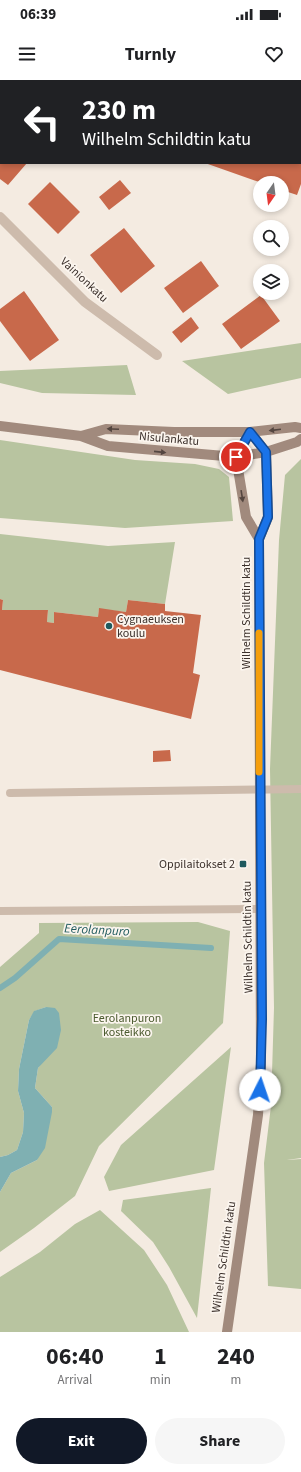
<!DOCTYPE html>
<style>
:root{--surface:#fff;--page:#f6f6f6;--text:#202124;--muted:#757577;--accent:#111827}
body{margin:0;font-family:"Source Sans 3",sans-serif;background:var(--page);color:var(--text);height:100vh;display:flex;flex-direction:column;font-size:15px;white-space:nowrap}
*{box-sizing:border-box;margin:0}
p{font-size:13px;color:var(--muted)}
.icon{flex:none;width:22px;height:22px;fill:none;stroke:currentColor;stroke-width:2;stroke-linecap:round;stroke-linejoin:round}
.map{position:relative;height:1252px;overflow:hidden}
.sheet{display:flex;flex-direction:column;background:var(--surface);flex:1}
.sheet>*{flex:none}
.hud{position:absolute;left:0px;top:0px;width:301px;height:84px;box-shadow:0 2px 6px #0003;background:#202124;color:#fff;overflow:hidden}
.needle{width:26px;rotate:194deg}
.tools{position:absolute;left:253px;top:96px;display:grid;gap:8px}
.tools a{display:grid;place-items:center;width:36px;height:36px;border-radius:50%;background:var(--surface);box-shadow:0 2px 6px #0003;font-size:20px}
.pin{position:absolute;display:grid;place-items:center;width:34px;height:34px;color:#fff;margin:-17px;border:2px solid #fff;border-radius:50%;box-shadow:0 1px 4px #0007}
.me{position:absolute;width:44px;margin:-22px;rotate:4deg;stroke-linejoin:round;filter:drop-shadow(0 0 3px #0008)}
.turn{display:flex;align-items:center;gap:14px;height:84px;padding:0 16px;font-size:18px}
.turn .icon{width:52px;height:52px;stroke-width:2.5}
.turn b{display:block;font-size:28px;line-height:34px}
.eta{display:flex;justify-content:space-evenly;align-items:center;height:68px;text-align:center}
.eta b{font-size:24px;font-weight:700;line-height:28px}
.action{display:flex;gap:8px;margin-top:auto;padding:8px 16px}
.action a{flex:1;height:46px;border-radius:24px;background:var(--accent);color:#fff;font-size:16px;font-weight:700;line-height:46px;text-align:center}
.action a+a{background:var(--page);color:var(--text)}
.status{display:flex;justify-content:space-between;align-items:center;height:28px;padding:0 20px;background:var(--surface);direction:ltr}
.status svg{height:11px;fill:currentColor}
header{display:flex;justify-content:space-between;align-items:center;height:52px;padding:0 16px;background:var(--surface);font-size:18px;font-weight:700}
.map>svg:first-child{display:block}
.green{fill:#b8c4a0}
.water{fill:#7fb0b2}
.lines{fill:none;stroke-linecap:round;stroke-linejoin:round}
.stream{stroke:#7fb0b2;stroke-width:6}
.building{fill:#c8694b}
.lane{stroke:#cdbbac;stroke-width:8}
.street{stroke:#cdbbac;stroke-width:10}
.secondary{stroke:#a18a7d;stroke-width:10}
.oneway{fill:#544640}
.route-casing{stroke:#114b97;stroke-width:10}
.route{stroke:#1a73e8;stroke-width:7}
.slow{stroke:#f59e0b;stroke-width:7}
.poi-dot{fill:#1f5a5e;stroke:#fbf5ee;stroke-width:1.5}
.labels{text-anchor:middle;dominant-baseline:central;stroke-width:3.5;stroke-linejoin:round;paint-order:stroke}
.street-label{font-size:12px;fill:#3b302b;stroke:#fbf5ee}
.poi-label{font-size:12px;fill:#3b302b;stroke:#fbf5ee;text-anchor:start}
.park-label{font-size:12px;fill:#4a5a2e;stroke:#fbf5ee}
.water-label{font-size:13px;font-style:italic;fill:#1f5a5e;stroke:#fbf5ee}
</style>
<div class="status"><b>06:39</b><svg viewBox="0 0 49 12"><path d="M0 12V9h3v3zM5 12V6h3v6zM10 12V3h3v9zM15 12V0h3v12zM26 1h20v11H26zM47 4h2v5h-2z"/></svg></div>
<header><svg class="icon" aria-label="menu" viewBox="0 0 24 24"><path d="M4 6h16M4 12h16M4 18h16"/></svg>Turnly<svg class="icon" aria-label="heart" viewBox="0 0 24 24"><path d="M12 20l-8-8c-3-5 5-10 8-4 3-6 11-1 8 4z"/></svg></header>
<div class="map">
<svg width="301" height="1252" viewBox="0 0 301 1252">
<rect width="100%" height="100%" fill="#f4ebe1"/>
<path class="green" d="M301 263V298L228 314 182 281Z
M127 285 136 315 42 313 0 303V291Z
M0 360 135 380 195 384 219 389 229 397 233 441 125 448 0 438Z
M301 379V1078L287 1080 301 1079V1209L268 1206 264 1083 271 1026 274 928 270 689 279 460 285 395Z
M0 454 108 466 175 462 165 524 128 520 126 532 99 529 98 537 54 532V543L47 542 48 530H2L3 520 0 519Z
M198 842 230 851 223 943 99 1066 75 1116 34 1148 0 1172V1112L11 1093 37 1080 52 1027 35 1008 38 988 44 980 46 927 35 931 29 940 19 989 18 1011 24 1033 23 1052 17 1070 8 1075 0 1077V887L39 853V843Z
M231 967 214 1090 109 1111 104 1097 121 1065Z
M211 1108 197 1238 169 1187 153 1162 121 1131 123 1120Z
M100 1130 144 1170 167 1205 189 1252H0V1197L40 1172 75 1144Z"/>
<path class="water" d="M46 927 55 928 59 933 61 950 57 968 38 988 35 1008 52 1027V1032L45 1068 37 1080 11 1093 0 1112V1077L8 1075 17 1070 23 1052 24 1033 18 1011 19 989 29 940 34 931Z"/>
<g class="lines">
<path class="stream" d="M0 908 15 898 59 859 211 868"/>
</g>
<path class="building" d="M0 83H27L8 105 0 99Z
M205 83H301V104L297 115 282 110V103H262Z
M120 100 131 113 109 130 99 117Z
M50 102 80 132 58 154 28 124Z
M124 148 155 186 121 213 90 175Z
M201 181 219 206 183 233 164 208Z
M24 211 59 260 30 281 0 241V229Z
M261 215 280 241 241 269 222 244Z
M191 237 199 248 181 263 172 252Z
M0 519 3 520 2 530H48L47 542 54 543V532L98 537 99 528 126 532 128 520 165 524V531L201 535 193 593 200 595 191 639 0 590Z
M170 670 171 681 153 682V671Z"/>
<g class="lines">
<path class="lane" d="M289 1V0
M10 713 301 709
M0 831 261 829"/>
<path class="street" d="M0 137 85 222 157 275"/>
<path class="secondary" d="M0 346 81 356 108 366 236 377 266 372 297 362 301 359
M250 352 236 377 246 437 259 459
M81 356 106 349 174 352H250L295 347 301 348
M227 1252 258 1035 261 984 259 459 268 437 266 372 250 352"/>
</g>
<defs><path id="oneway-solid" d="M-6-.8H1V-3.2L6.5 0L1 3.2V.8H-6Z"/></defs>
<g class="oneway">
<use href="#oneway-solid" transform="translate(113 349) rotate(-178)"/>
<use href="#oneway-solid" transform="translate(275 350) rotate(173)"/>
<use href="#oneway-solid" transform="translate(160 372) rotate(6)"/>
<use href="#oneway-solid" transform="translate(242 416) rotate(81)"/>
</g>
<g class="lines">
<defs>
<path id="route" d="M236 377 250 352 266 372 268 437 259 459 262 939 260 1010"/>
</defs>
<use href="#route" class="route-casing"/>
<use href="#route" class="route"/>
<path class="slow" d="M259 553V692"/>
</g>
<g class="poi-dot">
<circle cx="109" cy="546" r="4"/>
<rect x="239" y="780" width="8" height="8" rx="2"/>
</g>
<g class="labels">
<g class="street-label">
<text transform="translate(84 200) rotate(43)">Vainionkatu</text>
<text transform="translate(169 359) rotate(5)">Nisulankatu</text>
<text transform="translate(246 533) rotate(-90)">Wilhelm Schildtin katu</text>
<text transform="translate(248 857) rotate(-91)">Wilhelm Schildtin katu</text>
<text transform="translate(224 1177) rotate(-82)">Wilhelm Schildtin katu</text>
</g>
<g class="poi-label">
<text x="117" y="539">Cygnaeuksen<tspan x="117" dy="14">koulu</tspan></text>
<text x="235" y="784" text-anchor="end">Oppilaitokset 2</text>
</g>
<g class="park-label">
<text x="127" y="938">Eerolanpuron<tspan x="127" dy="14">kosteikko</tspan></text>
</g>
<g class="water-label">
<text transform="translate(97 850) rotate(3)">Eerolanpuro</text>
</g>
</g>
</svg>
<div class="tools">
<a><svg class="needle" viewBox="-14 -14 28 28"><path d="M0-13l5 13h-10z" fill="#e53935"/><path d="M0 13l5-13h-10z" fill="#757577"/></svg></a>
<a><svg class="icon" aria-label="search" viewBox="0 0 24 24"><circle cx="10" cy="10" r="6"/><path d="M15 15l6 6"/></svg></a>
<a><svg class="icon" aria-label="layers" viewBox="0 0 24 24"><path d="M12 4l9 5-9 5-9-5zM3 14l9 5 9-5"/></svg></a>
</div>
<div class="pin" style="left:236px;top:377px;background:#d93025"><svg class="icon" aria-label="arrive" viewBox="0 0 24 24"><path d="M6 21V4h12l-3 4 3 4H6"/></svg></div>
<svg class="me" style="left:260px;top:1010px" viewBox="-20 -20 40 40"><circle r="19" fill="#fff"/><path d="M0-13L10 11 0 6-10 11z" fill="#1a73e8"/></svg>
<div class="hud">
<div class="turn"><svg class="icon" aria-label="left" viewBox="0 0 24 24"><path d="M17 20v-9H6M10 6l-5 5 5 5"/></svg><div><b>230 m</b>Wilhelm Schildtin katu</div></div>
</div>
</div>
<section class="sheet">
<div class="eta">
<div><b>06:40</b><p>Arrival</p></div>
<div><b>1</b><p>min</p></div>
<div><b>240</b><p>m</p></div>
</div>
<div class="action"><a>Exit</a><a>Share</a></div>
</section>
